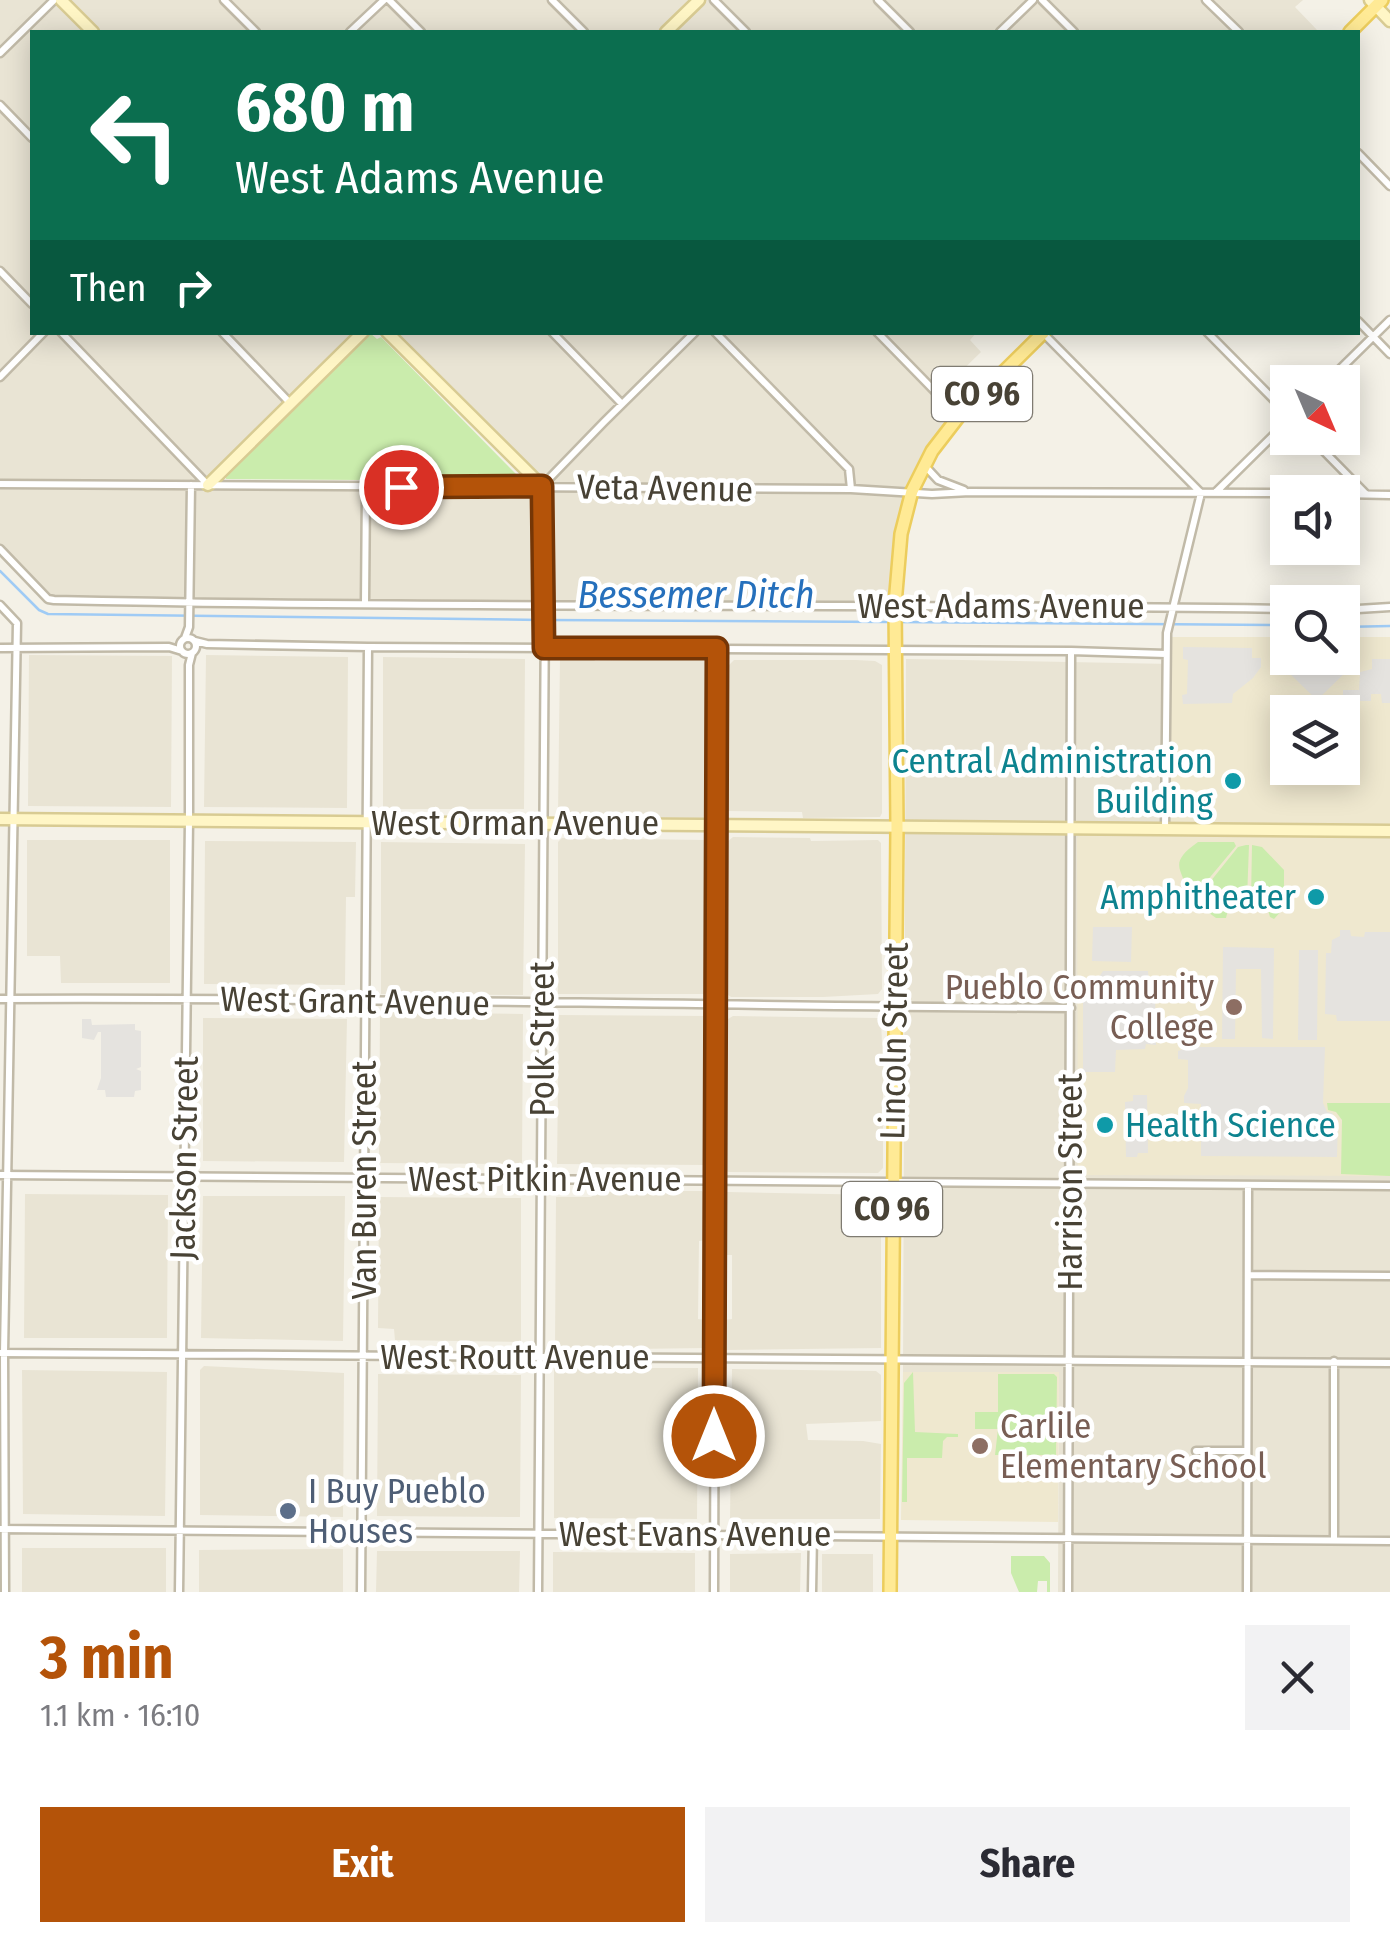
<!DOCTYPE html>
<meta charset="utf-8">
<style>
:root{--surface:#fff;--page:#f2f2f3;--text:#2b2b33;--muted:#7c7c81;--accent:#b45309}
body{margin:0;font-family:"Fira Sans Condensed",sans-serif;background:var(--page);color:var(--text);height:100vh;display:flex;flex-direction:column;font-size:38px;white-space:nowrap}
*{box-sizing:border-box;margin:0}
p{font-size:32px;color:var(--muted)}
.icon{flex:none;width:55px;height:55px;fill:none;stroke:currentColor;stroke-width:2;stroke-linecap:round;stroke-linejoin:round}
.map{position:relative;height:1592px;overflow:hidden}
.panel{display:flex;flex-direction:column;background:var(--surface);flex:1}
.panel>*{flex:none}
.top-card{position:absolute;left:30px;top:30px;width:1330px;height:305px;border-radius:0px;box-shadow:0 5px 25px #0003;background:#0b6e4f;color:#fff;overflow:hidden}
.needle{width:65px;rotate:136deg}
.buttons{position:absolute;left:1270px;top:365px;display:grid;gap:20px}
.buttons a{display:grid;place-items:center;width:90px;height:90px;border-radius:0px;background:var(--surface);box-shadow:0 5px 25px #0003;font-size:50px}
.pin{position:absolute;display:grid;place-items:center;width:85px;height:85px;color:#fff;margin:-42px;border:5px solid #fff;border-radius:50%;box-shadow:0 2px 10px #0007}
.me{position:absolute;width:110px;margin:-55px;rotate:0deg;stroke-linejoin:round;filter:drop-shadow(0 0 8px #0008)}
.turn{display:flex;align-items:center;gap:35px;height:210px;padding:0 40px;font-size:45px}
.turn .icon{width:130px;height:130px;stroke-width:2.5}
.turn b{display:block;font-size:70px;line-height:85px}
.then{display:flex;align-items:center;height:95px;padding:0 40px;background:#0003;gap:20px;font-size:38px}
.round{display:grid;place-items:center;flex:none;width:105px;height:105px;border-radius:0px;background:var(--page)}
.summary{display:flex;align-items:center;justify-content:space-between;height:170px;padding:0 40px}
h1{font-size:60px;font-weight:700;line-height:75px;color:var(--accent)}
.button{display:flex;gap:20px;margin-top:auto;padding:20px 40px}
.button a{flex:1;height:115px;border-radius:0px;background:var(--accent);color:#fff;font-size:40px;font-weight:700;line-height:115px;text-align:center}
.button a+a{background:var(--page);color:var(--text)}
.map>svg:first-child{display:block}
.residential{fill:#e9e4d4}
.education{fill:#efe8cf;fill-rule:evenodd}
.green{fill:#caecac}
.parking{fill:#e5e3df}
.lines{fill:none;stroke-linecap:round;stroke-linejoin:round}
.stream{stroke:#9fcbf5;stroke-width:2.5}
.street-casing{stroke:#c1baa8;stroke-width:11}
.secondary-casing{stroke:#d8cb93;stroke-width:15}
.primary-casing{stroke:#eccd5d;stroke-width:16}
.street{stroke:#fff;stroke-width:6}
.secondary{stroke:#fff6c6;stroke-width:10}
.primary{stroke:#ffea95;stroke-width:11}
.route-casing{stroke:#753606;stroke-width:25}
.route{stroke:#b45309;stroke-width:18}
.culture-dot{fill:#0f9aa8;stroke:#fff;stroke-width:4}
.education-dot{fill:#8d6e63;stroke:#fff;stroke-width:4}
.service-dot{fill:#5c6f8a;stroke:#fff;stroke-width:4}
.labels{text-anchor:middle;dominant-baseline:central;stroke-width:9;stroke-linejoin:round;paint-order:stroke}
.shield{fill:#fff;stroke:#7f7b72;stroke-width:2.5}
.shield-label{font-size:32px;font-weight:bold;fill:#484235}
.street-label{font-size:35px;fill:#484235;stroke:#fff}
.culture-label{font-size:35px;fill:#0d838f;stroke:#fff;text-anchor:end}
.education-label{font-size:35px;fill:#785e54;stroke:#fff;text-anchor:end}
.service-label{font-size:35px;fill:#4e5e75;stroke:#fff;text-anchor:start}
.water-label{font-size:38px;font-style:italic;fill:#2670bc;stroke:#fff}
</style>
<div class="map">
<svg width="1390" height="1592" viewBox="0 0 1390 1592">
<rect width="100%" height="100%" fill="#f4f1e7"/>
<path class="residential" d="M0 0H1303L1295 7 1319 32H32V332L363 333 209 484 540 486 387 333 977 332 970 340 981 352 938 394 959 416 912 491 895 604 54 600 0 549Z
M29 655 172 656 171 807 28 806Z
M206 655 348 657 347 808 204 807Z
M383 657 525 659 524 809H383Z
M638 658 709 659 711 662 710 779 706 780 707 816 703 818 561 816 558 814 560 659H594L595 661 637 660Z
M906 659 1172 664 1169 835 1080 834 1341 1174 1390 1176V1592H1058L1059 1372H903Z
M734 660H856L875 661 882 665V813L880 817 803 818 802 812 727 811 728 666Z
M733 837 810 838 811 841 878 840 881 843 882 989 878 994 823 997H731L728 995 727 842Z
M562 838 706 840 709 843 707 994H558V842Z
M27 840H170V983H61L60 956H27Z
M205 841 356 842 355 897H346L345 985 204 984Z
M381 842 525 844 523 995 381 994Z
M380 1012 523 1014 522 1164 379 1163Z
M559 1015 707 1016V1138L705 1139V1165L557 1164Z
M733 1016 878 1018 881 1022 883 1063V1168L878 1173 728 1172 725 1169 728 1019Z
M203 1018 347 1019 344 1162 203 1161Z
M675 1191H702L707 1196V1240L699 1241 698 1319 706 1320 705 1348 555 1350 556 1197H591L597 1192Z
M727 1192 881 1195V1348L726 1350 723 1347 724 1320 732 1319V1255H724V1197Z
M25 1194 168 1195 167 1338H24Z
M203 1196H345L343 1341 201 1338Z
M379 1197 521 1198V1342L395 1340 394 1329 378 1328Z
M204 1366 344 1373 343 1517 200 1515V1370Z
M554 1368H698L697 1519 554 1518Z
M732 1369 876 1371 881 1375V1421L806 1424 808 1440 863 1441 881 1444 880 1519H730Z
M22 1370 167 1372 165 1516 23 1514Z
M378 1374 521 1375 520 1517 377 1516Z
M22 1548H166V1592H22Z
M343 1549V1592H199V1550Z
M377 1551H520L519 1592H376Z
M553 1552 695 1553V1592H553Z
M801 1553 800 1592H730V1554Z
M822 1554H873V1592H822Z"/>
<path class="education" d="M1172 637H1287L1288 658H1342L1343 637H1390V1176L1078 1175 1077 839 1080 834H1169ZM1288 712H1342V768H1288Z
M903 1372H1059L1058 1522 901 1520Z"/>
<path class="green" d="M370 333 377 339 381 337 516 474 515 481 226 479V474Z
M1198 842H1234L1236 846 1191 900 1188 898C1186 869 1164 866 1198 842Z
M1246 845H1249L1247 899 1233 901 1229 906 1226 918H1216L1194 902 1238 847Z
M1252 845 1262 847 1284 870V908L1274 919 1270 917 1266 903 1251 899Z
M1327 1103H1390V1176L1341 1174 1342 1120 1336 1112 1328 1110Z
M913 1372 915 1432 958 1434V1437H947L943 1441 942 1458H907V1502H902L904 1383Z
M998 1374H1054L1057 1377 1056 1455H995L998 1429H975V1412H998Z
M1011 1556H1044L1050 1563V1592H1047V1581H1038L1037 1592H1019L1011 1573Z"/>
<path class="parking" d="M1183 647 1252 648V658H1261V667L1253 678 1233 694 1232 703 1183 704 1182 695 1187 694 1188 660 1183 659Z
M1287 650 1288 658H1336L1348 670 1317 700 1287 671 1300 659 1276 664V653Z
M1372 659H1390V703H1382L1381 694H1371V701H1343V690H1359L1360 672 1372 669Z
M1093 927H1132L1131 962 1092 961Z
M1340 930H1350L1351 936 1364 937 1365 932H1390V1021H1337L1336 1015 1325 1014 1326 953H1331L1332 940 1340 936Z
M1223 947 1274 948 1273 1039 1262 1038 1261 969H1236L1235 1039H1222Z
M1299 950H1318L1317 1040H1298Z
M1103 971H1148L1149 986H1155L1156 1045 1146 1044 1145 1049 1116 1050 1115 1072H1083V980H1097Z
M82 1019H91L92 1025 135 1024V1030L141 1031V1067L136 1069 141 1071V1090L135 1091 134 1097H106L105 1090H97L101 1078V1032H98L94 1040 82 1038Z
M1189 1047H1325L1323 1103 1327 1112 1332 1113 1338 1121 1337 1157 1201 1156V1104L1184 1103V1096L1188 1088V1060L1178 1059V1051Z
M1133 1095H1147L1148 1153H1138L1137 1157H1126L1125 1102 1133 1101Z"/>
<g class="lines">
<path class="stream" d="M0 571 39 610 48 614 541 620
M549 620 891 622
M899 622 1288 625
M1342 627 1390 626"/>
<defs>
<path id="street" d="M224 0 256 32
M389 0 421 32
M552 0 584 32
M714 0 746 32
M878 0 910 32
M1042 0 1074 32
M1206 0 1239 32
M350 32 384 0
M1000 32 1033 0
M0 53 54 0
M0 105 32 138
M1358 153 1390 186
M0 271 32 304
M1358 321 1390 354
M61 332 207 484
M222 332 290 403
M552 332 622 404
M715 332 849 469 851 489
M877 332 958 415
M1207 332 1288 414
M1043 333 1201 493 1167 633 1165 829
M0 377 44 332
M1327 382 1390 320
M1311 438 1366 494
M925 466 938 480 964 490
M0 484 851 489 932 494 970 492 1288 493
M1216 492 1288 421
M1342 494 1390 495
M0 549 48 599 54 600C465 609 876 603 1288 609
M365 603 366 487
M0 605 17 623 4 1353 5 1592
M1342 610 1390 607
M180 646a8 8 0 1 1 16 0a8 8 0 1 1-16 0Z
M185 638 189 627 191 485
M195 641 207 644 368 647 1071 651 1166 654
M0 648 169 647 182 651
M0 999C357 997 714 1006 1071 1008
M0 1175 1390 1186
M1248 1275 1390 1276
M0 1353 1390 1363
M1334 1361V1540
M1196 1451H1246
M0 1529 1390 1541
M179 1592 189 821V665L192 653
M361 1592 368 647
M538 1592 545 606 542 486 604 422 695 332
M714 1592 717 648
M812 1592 813 1534
M1068 1592 1071 651
M1247 1592 1248 1185"/>
<path id="secondary" d="M61 0 93 32
M1370 0 1390 21
M666 32 699 0
M387 332 542 486
M208 485 363 332
M0 819 1390 831"/>
<path id="primary" d="M1350 32 1382 0
M890 1592 897 827 895 604 901 534 912 491 932 451 959 416 1044 332"/>
</defs>
<use href="#street" class="street-casing"/>
<use href="#secondary" class="secondary-casing"/>
<use href="#primary" class="primary-casing"/>
<use href="#street" class="street"/>
<use href="#secondary" class="secondary"/>
<use href="#primary" class="primary"/>
</g>
<g class="lines">
<defs>
<path id="route" d="M401 487 542 486 544 648H717L714 1436"/>
</defs>
<use href="#route" class="route-casing"/>
<use href="#route" class="route"/>
</g>
<g class="culture-dot">
<circle cx="1233" cy="781" r="10"/>
<circle cx="1316" cy="897" r="10"/>
<circle cx="1105" cy="1125" r="10"/>
</g>
<g class="education-dot">
<circle cx="1234" cy="1007" r="10"/>
<circle cx="980" cy="1446" r="10"/>
</g>
<circle class="service-dot" cx="288" cy="1511" r="10"/>
<g class="labels">
<g class="shield">
<rect x="932" y="367" width="100" height="54" rx="8"/>
<rect x="842" y="1182" width="100" height="54" rx="8"/>
</g>
<g class="shield-label">
<text x="982" y="394">CO 96</text>
<text x="892" y="1209">CO 96</text>
</g>
<g class="street-label">
<text transform="translate(665 488) rotate(1)">Veta Avenue</text>
<text x="1001" y="606">West Adams Avenue</text>
<text x="515" y="823">West Orman Avenue</text>
<text transform="translate(355 1001) rotate(1)">West Grant Avenue</text>
<text transform="translate(542 1039) rotate(-90)">Polk Street</text>
<text transform="translate(894 1041) rotate(-89)">Lincoln Street</text>
<text transform="translate(184 1158) rotate(-89)">Jackson Street</text>
<text x="545" y="1179">West Pitkin Avenue</text>
<text transform="translate(364 1180) rotate(-90)">Van Buren Street</text>
<text transform="translate(1070 1182) rotate(-90)">Harrison Street</text>
<text x="515" y="1357">West Routt Avenue</text>
<text x="695" y="1534">West Evans Avenue</text>
</g>
<g class="culture-label">
<text x="1213" y="761">Central Administration<tspan x="1213" dy="40">Building</tspan></text>
<text x="1296" y="897">Amphitheater</text>
<text x="1125" y="1125" text-anchor="start">Health Science</text>
</g>
<g class="education-label">
<text x="1214" y="987">Pueblo Community<tspan x="1214" dy="40">College</tspan></text>
<text x="1000" y="1426" text-anchor="start">Carlile<tspan x="1000" dy="40">Elementary School</tspan></text>
</g>
<g class="service-label">
<text x="308" y="1491">I Buy Pueblo<tspan x="308" dy="40">Houses</tspan></text>
</g>
<g class="water-label">
<text x="696" y="595">Bessemer Ditch</text>
</g>
</g>
</svg>
<div class="buttons">
<a><svg class="needle" viewBox="-14 -14 28 28"><path d="M0-13l5 13h-10z" fill="#e53935"/><path d="M0 13l5-13h-10z" fill="#7c7c81"/></svg></a>
<a><svg class="icon" aria-label="sound" viewBox="0 0 24 24"><path d="M4 9h4l5-4v14l-5-4H4zM17 9q2 3 0 6"/></svg></a>
<a><svg class="icon" aria-label="search" viewBox="0 0 24 24"><circle cx="10" cy="10" r="6"/><path d="M15 15l6 6"/></svg></a>
<a><svg class="icon" aria-label="layers" viewBox="0 0 24 24"><path d="M12 4l9 5-9 5-9-5zM3 14l9 5 9-5"/></svg></a>
</div>
<div class="pin" style="left:401px;top:487px;background:#d93025"><svg class="icon" aria-label="arrive" viewBox="0 0 24 24"><path d="M6 21V4h12l-3 4 3 4H6"/></svg></div>
<svg class="me" style="left:714px;top:1436px" viewBox="-20 -20 40 40"><circle r="17" fill="#b45309" stroke="#fff" stroke-width="3"/><path d="M0-11L8 9 0 5-8 9z" fill="#fff"/></svg>
<div class="top-card">
<div class="turn"><svg class="icon" aria-label="left" viewBox="0 0 24 24"><path d="M17 20v-9H6M10 6l-5 5 5 5"/></svg><div><b>680 m</b>West Adams Avenue</div></div>
<div class="then">Then<svg class="icon" aria-label="right" viewBox="0 0 24 24"><path d="M7 20v-9h11M14 6l5 5-5 5"/></svg></div>
</div>
</div>
<section class="panel">
<div class="summary"><div><h1>3 min</h1><p>1.1 km · 16:10</p></div><a class="round"><svg class="icon" aria-label="close" viewBox="0 0 24 24"><path d="M6 6l12 12M18 6L6 18"/></svg></a></div>
<div class="button"><a>Exit</a><a>Share</a></div>
</section>
